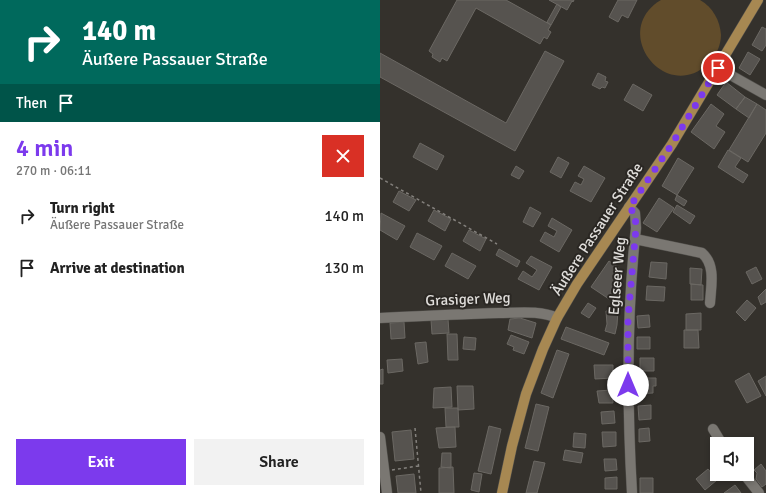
<!DOCTYPE html>
<meta charset="utf-8">
<style>
:root{--surface:#fff;--page:#f2f2f2;--text:#222;--muted:#767676;--accent:#7c3aed}
body{margin:0;font-family:Signika,sans-serif;background:var(--page);color:var(--text);height:100vh;display:flex;flex-direction:column;font-size:15px;white-space:nowrap}
*{box-sizing:border-box;margin:0}
p{font-size:13px;color:var(--muted)}
.icon{flex:none;width:22px;height:22px;fill:none;stroke:currentColor;stroke-width:2;stroke-linecap:round;stroke-linejoin:round}
.map{position:relative;flex:1;overflow:hidden}
.side{display:flex;flex-direction:column;background:var(--surface);width:380px}
.side>*{flex:none}
.top-card{background:#00695c;color:#fff;overflow:hidden}
.controls{position:absolute;left:330px;top:437px;display:grid;gap:8px}
.controls a{display:grid;place-items:center;width:44px;height:44px;border-radius:0px;background:var(--surface);box-shadow:0 2px 6px #0003;font-size:20px}
.pin{position:absolute;display:grid;place-items:center;width:34px;height:34px;color:#fff;margin:-17px;border:2px solid #fff;border-radius:50%;box-shadow:0 1px 4px #0007}
.me{position:absolute;width:44px;margin:-22px;rotate:0deg;stroke-linejoin:round;filter:drop-shadow(0 0 3px #0008)}
.turn{display:flex;align-items:center;gap:14px;height:84px;padding:0 16px;font-size:18px}
.turn .icon{width:52px;height:52px;stroke-width:2.5}
.turn b{display:block;font-size:28px;line-height:34px}
.then{display:flex;align-items:center;height:38px;padding:0 16px;background:#0003;gap:8px;font-size:15px}
.round{display:grid;place-items:center;flex:none;width:42px;height:42px;border-radius:0px;background:var(--page)}
.overview{display:flex;align-items:center;justify-content:space-between;height:68px;padding:0 16px}
h1{font-size:24px;font-weight:600;line-height:30px;color:var(--accent)}
.button{display:flex;gap:8px;margin-top:auto;padding:8px 16px}
.button a{flex:1;height:46px;border-radius:0px;background:var(--accent);color:#fff;font-size:16px;font-weight:600;line-height:46px;text-align:center}
.button a+a{background:var(--page);color:var(--text)}
ul{padding:0;list-style:none}
li{display:flex;align-items:center;gap:12px;height:52px;padding:0 16px}
li div{flex:1}
li b{display:block;font-size:15px}
li em{font-style:normal}
main{display:flex;flex:1;min-height:0}
.map>svg:first-child{display:block}
.green{fill:#614c2b}
.building{fill:#56534f;stroke:#6b6863}
.lines{fill:none;stroke-linecap:round;stroke-linejoin:round}
.minor-casing{stroke:#52504c;stroke-width:11}
.major-casing{stroke:#52504c;stroke-width:11}
.path{stroke:#84817d;stroke-width:1.5;stroke-dasharray:3 3;stroke-linecap:butt}
.minor{stroke:#7a7772;stroke-width:10}
.major{stroke:#a78852;stroke-width:10}
.route{stroke:#7c3aed;stroke-width:7;stroke-dasharray:0 12.6}
.labels{text-anchor:middle;dominant-baseline:central;stroke-width:4;stroke-linejoin:round;paint-order:stroke}
.street-label{font-size:15px;fill:#e0dedb;stroke:#2a2723}
</style>
<main>
<section class="side">
<div class="top-card">
<div class="turn"><svg class="icon" aria-label="right" viewBox="0 0 24 24"><path d="M7 20v-9h11M14 6l5 5-5 5"/></svg><div><b>140 m</b>Äußere Passauer Straße</div></div>
<div class="then">Then<svg class="icon" aria-label="arrive" viewBox="0 0 24 24"><path d="M6 21V4h12l-3 4 3 4H6"/></svg></div>
</div>
<div class="overview"><div><h1>4 min</h1><p>270 m · 06:11</p></div><a class="round" style="background:#d93025;color:#fff"><svg class="icon" aria-label="close" viewBox="0 0 24 24"><path d="M6 6l12 12M18 6L6 18"/></svg></a></div>
<ul>
<li><svg class="icon" aria-label="right" viewBox="0 0 24 24"><path d="M7 20v-9h11M14 6l5 5-5 5"/></svg><div><b>Turn right</b><p>Äußere Passauer Straße</p></div><em>140 m</em></li>
<li><svg class="icon" aria-label="arrive" viewBox="0 0 24 24"><path d="M6 21V4h12l-3 4 3 4H6"/></svg><div><b>Arrive at destination</b></div><em>130 m</em></li>
</ul>
<div class="button"><a>Exit</a><a>Share</a></div>
</section>
<div class="map">
<svg width="386" height="493" viewBox="0 0 386 493">
<rect width="100%" height="100%" fill="#34312c"/>
<path class="green" d="M281 0H320C333 7 340 21 341 35 341 46 335 58 327 65 283 103 230 30 281 0Z"/>
<path class="building" d="M77 0H126L171 25 168 30 171 32 167 39 164 37 160 44 96 8 67 61 62 58 60 62 52 57 53 54 49 51Z
M169 0H194L193 2 192 1 187 10Z
M238 0H257L248 18 242 15 238 22 229 17Z
M177 4 181 7 171 25 167 22Z
M382 27 386 29V45L382 51 372 45Z
M165 51 184 61 135 151 0 77V53L126 123Z
M368 52 380 59 370 75 359 68Z
M218 73 226 77 225 81 228 82 225 88 222 87 220 89 212 85Z
M346 82 365 97 356 109 337 95Z
M253 84 272 95 263 111 244 100Z
M365 97 377 104 369 118 356 109Z
M331 104 344 114 336 126 345 132 334 149 311 132Z
M377 104 386 110V133L368 162 349 150Z
M40 143 64 156 57 170 33 157Z
M348 150 361 158 355 167 368 175 363 183 338 167Z
M178 157 189 163 181 178 170 172Z
M298 158 314 168 297 195 282 186Z
M136 166 144 171 139 179 131 175Z
M204 166 225 178 211 202 190 191 195 182 201 185 204 179 198 176Z
M19 191 36 200 29 211 13 202Z
M297 195 307 201 304 206 295 200Z
M279 198 294 208 277 232 263 223Z
M297 205 315 216 310 224 293 212Z
M150 207 161 213 153 227 143 222Z
M54 210 71 219 65 231 48 221Z
M1 213 25 226 17 240 0 230Z
M172 218 192 230 179 252 160 241 165 232 174 237 177 231 168 226Z
M89 230 106 239 100 251 83 241Z
M37 233 62 246 54 260 30 247Z
M119 249 140 261 137 267 116 255Z
M72 253 96 266 88 279 65 266Z
M151 256 172 267 159 290 138 279 143 271 152 277 157 270 146 263Z
M229 261 239 268 235 275 239 278 236 283 238 285 229 299 211 287Z
M271 262 287 263 286 279 269 277Z
M376 267 382 279 372 284 366 272Z
M310 268 322 269 321 285 310 284Z
M311 284 323 285V300H311Z
M267 286 285 287 284 301 266 300Z
M386 289V302L381 305 378 297Z
M367 300 376 308 365 321 356 312Z
M208 303 216 308 209 318 201 313Z
M238 310 237 325 235 334 225 331 227 324 226 311Z
M321 313V330H306V314Z
M269 315 270 327 258 328 257 316Z
M140 318 156 323 152 338 128 330 130 319Z
M68 319 69 333 52 334 51 320Z
M24 322 25 338 11 339 10 323Z
M186 327 229 343 224 355 181 339Z
M304 330H318L319 348H304Z
M67 334H77L78 360H68Z
M131 335 149 342 144 354 133 350 134 347 127 344Z
M84 337 96 338 95 350 83 349Z
M257 337H270V349H257Z
M46 342 48 362 38 364 35 343Z
M177 350 189 354 173 398 161 393Z
M260 358H274V371H260Z
M22 359 23 371 8 373 7 360Z
M214 365H233V378L215 379Z
M3 369V384H0V370Z
M369 373 381 396 367 403 355 381Z
M386 376V396L378 381Z
M256 378H276V386H273V393L257 394Z
M77 386H93L94 409 78 410Z
M71 387 72 407 53 408 54 388Z
M232 390 233 403H219L217 391Z
M156 404 169 407 158 451 145 448Z
M271 405V419L259 420 258 406Z
M65 408H78L79 427H66Z
M234 411 235 423 222 424 221 412Z
M109 426 121 429 111 474 98 471Z
M75 427 76 447 59 448 56 428Z
M269 428 270 441 259 442V429Z
M31 430 34 459 15 461 12 432Z
M222 432H236V446L223 447Z
M194 433 206 434 205 448 193 447Z
M185 450 203 453 201 463 183 460Z
M62 453H71V468L61 467Z
M224 459H236L237 470 225 471Z
M154 461 165 463 157 493H146Z
M381 464 386 471V484L382 487 376 479 377 473 374 470Z
M73 467 74 493H59V468Z
M328 469 337 480 325 490 316 479Z
M94 473 102 474 99 492 91 490Z
M34 474 36 493H18L16 476Z
M237 477V489H225V478Z
M260 478H273V493H260Z
M355 485 361 493H344Z"/>
<g class="lines">
<defs>
<path id="minor" d="M338 68 386 95
M249 207 255 213 256 228C246 316 247 404 252 493
M255 239 322 253C336 265 331 286 330 303
M0 318C40 316 80 314 119 313 138 313 160 310 177 318
M333 429 342 444
M0 437 7 493
M364 474 379 493"/>
<path id="major" d="M122 493 132 446 146 394 163 349 177 318 197 284 292 144 378 0"/>
</defs>
<use href="#minor" class="minor-casing"/>
<use href="#major" class="major-casing"/>
<path class="path" d="M0 178 117 244
M35 428 41 493
M12 470 38 466"/>
<use href="#minor" class="minor"/>
<use href="#major" class="major"/>
</g>
<g class="lines">
<path class="route" d="M248 385V318L256 228 255 213 249 208 292 144 338 68"/>
</g>
<g class="labels">
<g class="street-label">
<text transform="translate(217 229) rotate(-57)">Äußere Passauer Straße</text>
<text transform="translate(237 276) rotate(-85)">Eglseer Weg</text>
<text transform="translate(88 299) rotate(-2)">Grasiger Weg</text>
</g>
</g>
</svg>
<div class="controls">
<a><svg class="icon" aria-label="sound" viewBox="0 0 24 24"><path d="M4 9h4l5-4v14l-5-4H4zM17 9q2 3 0 6"/></svg></a>
</div>
<div class="pin" style="left:338px;top:68px;background:#d93025"><svg class="icon" aria-label="arrive" viewBox="0 0 24 24"><path d="M6 21V4h12l-3 4 3 4H6"/></svg></div>
<svg class="me" style="left:248px;top:385px" viewBox="-20 -20 40 40"><circle r="19" fill="#fff"/><path d="M0-13L10 11 0 6-10 11z" fill="#7c3aed"/></svg>
</div>
</main>
